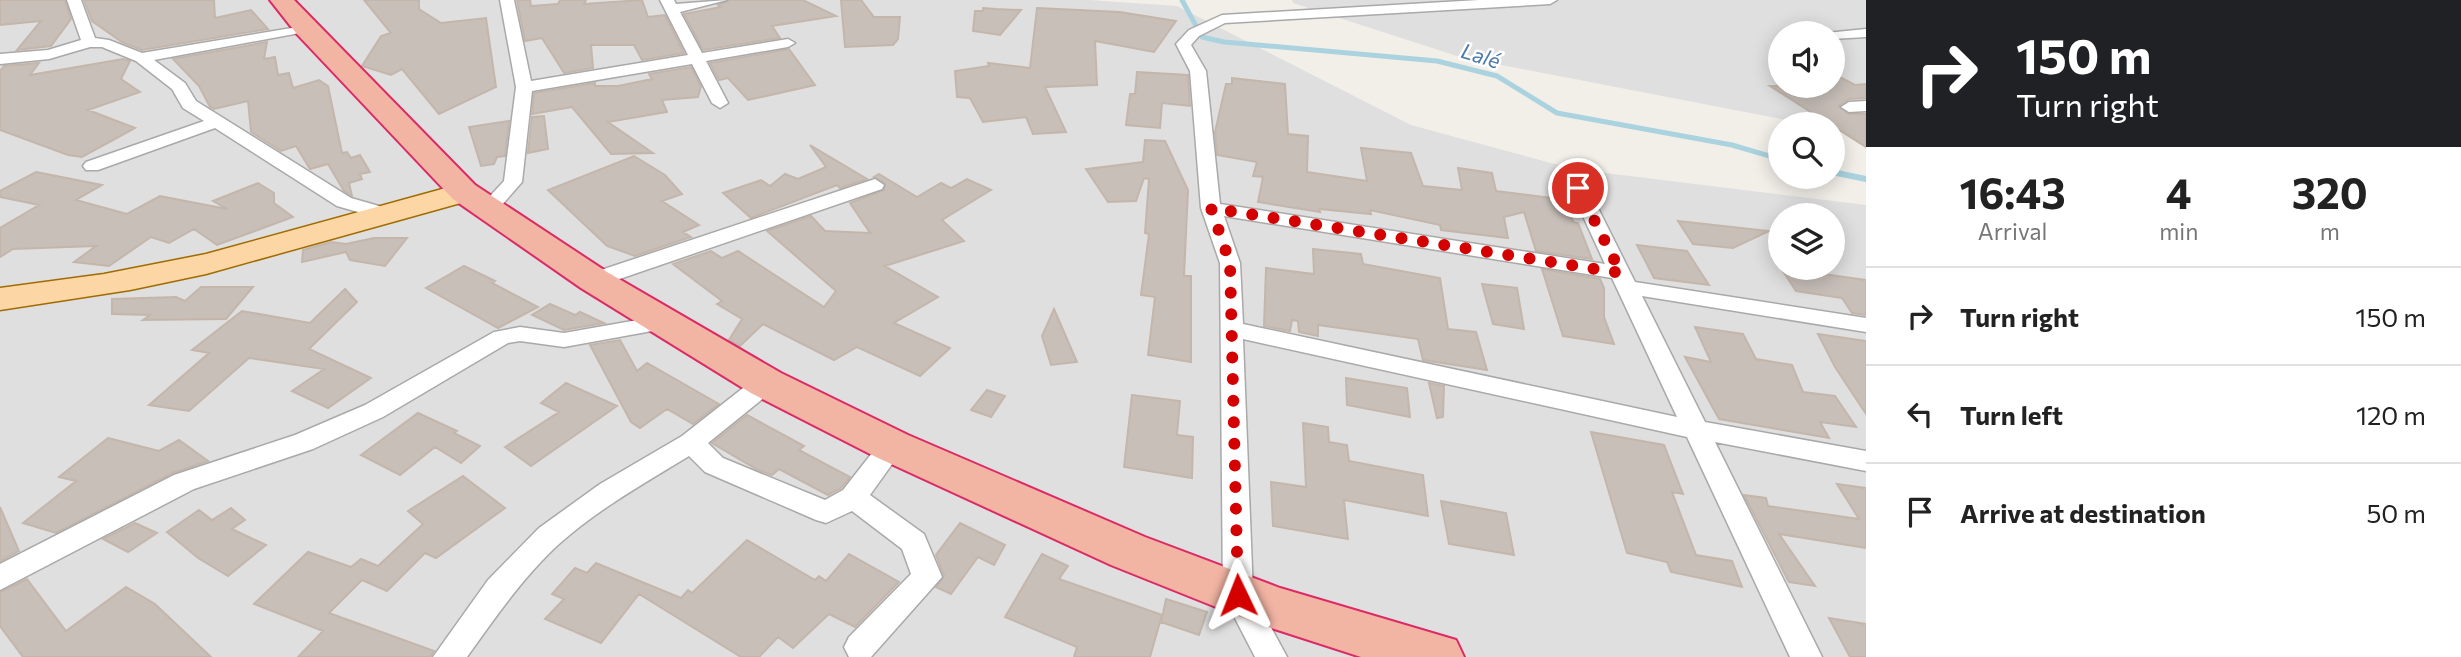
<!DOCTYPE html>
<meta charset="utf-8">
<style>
:root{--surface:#fff;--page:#f2f2f2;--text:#222;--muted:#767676;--line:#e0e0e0}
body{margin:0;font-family:Commissioner,sans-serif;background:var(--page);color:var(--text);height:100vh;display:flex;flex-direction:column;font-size:26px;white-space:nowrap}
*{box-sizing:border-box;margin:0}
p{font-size:23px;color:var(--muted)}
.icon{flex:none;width:38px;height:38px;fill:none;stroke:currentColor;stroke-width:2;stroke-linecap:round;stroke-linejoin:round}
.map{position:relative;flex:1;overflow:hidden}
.panel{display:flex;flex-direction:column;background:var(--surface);width:595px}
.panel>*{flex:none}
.hud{background:#202124;color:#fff;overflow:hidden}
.buttons{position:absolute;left:1768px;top:21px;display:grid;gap:14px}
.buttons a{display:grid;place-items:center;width:77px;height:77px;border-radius:50%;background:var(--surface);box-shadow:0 4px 18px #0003;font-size:35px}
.pin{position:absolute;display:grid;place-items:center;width:60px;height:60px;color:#fff;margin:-30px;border:4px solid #fff;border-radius:50%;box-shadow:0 2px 7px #0007}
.me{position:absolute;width:77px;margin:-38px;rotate:358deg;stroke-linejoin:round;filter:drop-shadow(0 0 5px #0008)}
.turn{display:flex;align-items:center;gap:24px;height:147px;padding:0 35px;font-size:32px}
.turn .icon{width:91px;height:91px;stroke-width:2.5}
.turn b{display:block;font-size:49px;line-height:60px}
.eta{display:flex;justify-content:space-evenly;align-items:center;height:119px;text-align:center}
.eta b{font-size:42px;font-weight:700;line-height:49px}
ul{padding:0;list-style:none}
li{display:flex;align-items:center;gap:21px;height:98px;padding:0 35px;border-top:2px solid var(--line)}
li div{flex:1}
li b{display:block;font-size:26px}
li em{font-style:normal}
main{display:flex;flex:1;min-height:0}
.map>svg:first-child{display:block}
.residential{fill:#e0dfdf;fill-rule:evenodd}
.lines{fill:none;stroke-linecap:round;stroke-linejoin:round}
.stream-far1{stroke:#aad3df;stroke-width:5}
.stream{stroke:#aad3df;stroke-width:6}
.building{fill:#c7bfb8;stroke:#c4b6ab;stroke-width:2}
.minor-casing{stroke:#a9a9a9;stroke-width:3}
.primary-casing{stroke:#a06b00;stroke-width:3}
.trunk-casing{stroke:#dc2a67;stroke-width:4}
.minor{fill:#fff;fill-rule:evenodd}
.primary{fill:#fcd6a4;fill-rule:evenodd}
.trunk{fill:#f2b4a3;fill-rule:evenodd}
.route{stroke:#d40000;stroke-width:12;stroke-dasharray:0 21.6}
.labels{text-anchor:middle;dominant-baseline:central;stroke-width:5;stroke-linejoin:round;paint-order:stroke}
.far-water-label{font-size:21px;font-style:italic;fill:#4a7aab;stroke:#fff}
</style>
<main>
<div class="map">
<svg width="1866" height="657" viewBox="0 0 1866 657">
<rect width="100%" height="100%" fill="#f2efe9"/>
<path class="residential" d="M0 0H1089L1177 6 1411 125 1573 169 1866 205V657H0ZM1780 215H1832V268H1780Z
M1292 0H1866V136L1832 129V124H1807L1460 57 1293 3ZM1780 33H1832V86H1780Z"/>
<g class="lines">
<path class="stream-far1" d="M1182 0 1202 37 1224 42 1437 61 1497 76 1557 113 1732 145 1780 159"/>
<path class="stream" d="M1832 172 1866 179"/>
</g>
<path class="building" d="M0 0H65L71 19 51 46 17 50 41 21 0 25Z
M84 0H214L215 18 251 10 268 29 142 50 122 42 92 21Z
M364 0H419V9L441 23 486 18 496 87 439 114 402 69 391 75 362 66 381 36 391 33Z
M517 0H530L531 6 558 4 560 0H586L584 4 642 0 648 17 665 15 684 53 642 60 634 45H591L593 68 564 73 542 38 525 41Z
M730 0H803L836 16 772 26 780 38 703 50 684 14 721 7 718 5Z
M841 0H861L874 17H900L898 39 893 45 845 47Z
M983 8 996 9 1021 10 1000 35 973 31 975 11H983Z
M1037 8 1120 12 1176 21 1154 52 1095 41 1097 85 1045 87 1066 132 1033 134 1026 117 983 122 970 98 957 97 955 71 989 66 988 63 1030 68Z
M267 42 264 59 275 57 278 75 289 73 293 88 319 80 328 86 342 153 347 152 351 158 360 155 370 172 360 174 362 179 349 183 352 196 344 191 328 164 310 169 296 146 281 151 251 132 248 101 214 109 210 107 199 86 173 59Z
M789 49 815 85 748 100 728 78 719 80 710 63Z
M123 59 130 61 121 79 140 92 88 110 135 128 124 134 82 157 68 155 0 130V71L4 66 39 63 30 75Z
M691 67 701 86 698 97 662 100 667 112 608 122 653 153 611 154 572 107 532 114 534 93 595 83V86H618L652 79 649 74Z
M1137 72 1188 75 1190 106 1162 103 1160 128 1126 125 1130 94H1135Z
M1832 73 1855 85 1866 84V98L1849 99 1839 106 1848 114H1866V147L1770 86H1832Z
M1232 78 1285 84 1288 134 1308 136 1307 172 1367 181 1361 148 1411 153 1423 186 1462 190 1458 168 1492 173 1496 191 1567 200 1573 222 1578 223 1592 259 1536 251 1524 212 1504 217 1508 238 1441 230 1440 225 1370 210 1371 214 1319 209 1320 212 1258 202 1263 177 1253 176 1257 162 1217 155 1215 132 1226 84H1232Z
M544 116 548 149 528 153 532 117Z
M509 121 505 156 497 157 494 164 481 166 469 127Z
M1145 140 1165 141 1188 190 1184 276H1191V362L1148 355 1155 297 1141 295 1149 234 1145 233 1149 179 1144 178 1136 201 1108 202 1086 169 1143 162Z
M810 145 867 179 840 188 837 185 751 218 723 193 761 180 770 186 785 174 798 179 826 167Z
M634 156 665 175 682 194 662 201 699 225 683 232 691 237 635 256 607 246 548 190Z
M36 172 102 185 76 200 127 214 160 196 227 209 213 201 258 183 274 193V203L293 217 217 245 194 229 169 243 151 237 109 266 74 262 96 246 13 249 0 257V228L39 205 0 197V191Z
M879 174 917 197 941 183 951 188 967 179 991 190 942 220 964 241 885 266 938 297 894 323 950 348 920 376 857 347 834 360 763 324 740 346 729 340 742 319 717 304 722 301 673 264 711 251 722 258 738 251 824 307 836 291 767 231 811 216 825 231 870 233 850 203 884 190 885 183 874 177Z
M1678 221 1769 231 1733 248 1693 244Z
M374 238H407L385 266 350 260 346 252 302 262 303 250 331 242 346 244Z
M1637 245 1687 251 1709 285 1654 278Z
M1313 249 1361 254 1363 264 1440 278 1448 329 1476 332 1487 370 1423 360 1418 339 1318 325V336L1299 332 1298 321 1292 320 1290 331 1264 326 1266 268 1314 274Z
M464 266 495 281 492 283 538 307 498 328 426 288Z
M1781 268 1866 280V315L1852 313 1842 298 1796 291Z
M1542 269 1600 279 1604 288V317L1614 344 1563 336Z
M1482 284 1517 288 1524 329 1493 324Z
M201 287H253L226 319 143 320 150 315 112 314V299L176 297 185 301Z
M345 289 357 302 309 349 371 378 328 408 292 391 324 369 249 358 189 411 149 405 209 353 192 350 242 311 310 323Z
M550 304 575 315 580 312 604 323 564 330 532 315Z
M1054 309 1077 362 1051 365 1042 336Z
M1695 327 1743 334 1756 359 1792 365 1803 392 1835 396 1856 427 1820 422 1829 438 1719 419 1685 357 1711 362Z
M1818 334 1866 341V414L1835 367Z
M620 340 637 371 647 363 719 404 693 424 667 409 640 428 631 422 590 345Z
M1346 378 1407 388 1410 417 1347 405Z
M566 383 617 406 531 466 505 447 559 412 541 403Z
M1429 383 1444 386 1443 417 1437 418Z
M987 390 1005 396 991 417 971 410Z
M1132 395 1180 401 1177 435 1193 437 1192 478 1124 467Z
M418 413 457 431 454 433 480 446 461 463 435 447 400 475 361 455Z
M747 415 804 446 799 450 850 477 841 488 828 495 779 469 772 475 758 470 712 443Z
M1303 423 1328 427 1329 442 1347 445 1349 461 1423 475 1428 516 1344 500 1348 539 1273 526 1271 482 1306 487Z
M1591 432 1664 445 1683 494 1672 492 1696 555 1732 561 1742 587 1671 572 1667 562 1627 553Z
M108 438 159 451 179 440 208 461 173 473 56 533 23 523 76 481 59 477Z
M463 476 505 508 436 558 425 553 387 591 362 580 329 613 434 651 430 657H298L323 631 254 604 308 552 351 567 361 559 378 566 423 524 408 511Z
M1837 484 1866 488V548L1779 534 1815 586 1789 582 1744 495 1766 498 1768 506 1859 519Z
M1441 501 1506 513 1514 555 1449 544Z
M0 507 19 551 0 561Z
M231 508 245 520 232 529 266 545 228 576 198 558 167 532 199 510 212 520Z
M135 523 157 533 128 552 103 539Z
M960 523 1005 545 994 565 978 557 951 594 936 587 944 576 936 555Z
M747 540 815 580 819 576 826 581 849 554 899 582 855 627 829 614 793 648 778 637 759 657H741L639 594 601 643 545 619 564 599 552 594 575 568 587 573 596 563 681 598 688 590 692 593Z
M1042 554 1068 566 1059 579 1162 615 1150 657H1074L1077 647 1005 617Z
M27 579 66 631 126 587 155 604 211 657H23L0 626V592Z
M1166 599 1207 612 1199 635 1161 622Z
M1829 618 1866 624V657H1850Z"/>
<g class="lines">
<defs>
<path id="minor" d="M67 0H81L95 38 109 40 142 53 310 25V31L305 32 154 60 185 83 196 101 351 198 393 210 396 214 386 220 337 206 215 128 98 170H86L83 166 86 162 204 121 183 108 172 89 136 61 102 47H90L49 59 0 64V54L48 50 81 40Z
M500 0H514L531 81 688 55 660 0H674L676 4 727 0 680 12 702 53 788 39 795 43 788 47 706 61 728 103 720 108 712 103 692 64 532 91 522 182 495 213 488 215 478 209 504 181 516 87Z
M1479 0H1557L1550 4 1225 23 1199 36 1191 45 1206 71 1220 204 1605 264 1570 188 1579 182 1588 188 1635 282 1866 318V332L1642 296 1705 422 1866 451V471L1715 442 1822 657H1790L1687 437 1243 339 1253 594 1287 657H1255L1223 595 1220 263 1201 208 1190 71 1176 44 1189 30 1222 15ZM1224 216 1612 278 1677 417 1243 324 1240 263Z
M1866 29V37L1832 39V33H1826Z
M1866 101V111L1849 112 1841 107 1849 102Z
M875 179 884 185 882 189 602 285H586L583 280 586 275Z
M666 315 674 317 677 322 674 327 564 347 520 341 508 343 383 417 313 449 194 489 0 590V564L174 475 295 435 365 405 494 332 520 327 564 333Z
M766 375 775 377 778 383 775 389 708 443 723 458 825 500 843 490 883 439 892 437 901 439 905 446 870 495 924 534 942 577 871 657H849L844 647 849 637 911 574 902 549 852 511 826 523 816 520 705 472 689 456C645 483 598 509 559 544 523 577 495 618 467 657H433L488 580 539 528 600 484 682 436 757 377Z"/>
<path id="primary" d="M464 183 475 185 479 192 475 199 206 274 130 290 0 310V288L104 274 206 254Z"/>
<path id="trunk" d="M270 0H294L475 185 607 272 781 373 908 435 1145 537 1280 588 1456 640 1464 657H1361L1256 623 1111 565 876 457 751 393 581 288 453 199 296 33Z"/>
</defs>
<use href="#minor" class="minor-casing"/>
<use href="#primary" class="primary-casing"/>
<use href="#trunk" class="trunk-casing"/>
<use href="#minor" class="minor"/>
<use href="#primary" class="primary"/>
<use href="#trunk" class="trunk"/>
</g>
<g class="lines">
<path class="route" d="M1238 595 1230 263 1211 208 1621 273 1578 188"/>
</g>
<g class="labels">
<g class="far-water-label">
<text transform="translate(1481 55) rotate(17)">Lalé</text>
</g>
</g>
</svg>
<div class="buttons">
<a><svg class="icon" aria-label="sound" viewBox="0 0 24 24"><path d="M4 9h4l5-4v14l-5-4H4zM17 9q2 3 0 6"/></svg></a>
<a><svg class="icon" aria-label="search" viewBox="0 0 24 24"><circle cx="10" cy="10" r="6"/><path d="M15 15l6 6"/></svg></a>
<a><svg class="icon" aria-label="layers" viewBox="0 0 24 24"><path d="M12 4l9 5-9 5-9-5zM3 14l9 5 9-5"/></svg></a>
</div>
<div class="pin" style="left:1578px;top:188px;background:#d93025"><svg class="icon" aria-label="arrive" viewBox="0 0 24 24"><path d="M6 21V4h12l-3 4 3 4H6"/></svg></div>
<svg class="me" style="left:1238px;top:595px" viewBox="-20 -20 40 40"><path d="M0-17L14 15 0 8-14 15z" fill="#d40000" stroke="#fff" stroke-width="4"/></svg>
</div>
<section class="panel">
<div class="hud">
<div class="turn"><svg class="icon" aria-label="right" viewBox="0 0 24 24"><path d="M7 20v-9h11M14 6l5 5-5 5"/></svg><div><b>150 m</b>Turn right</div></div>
</div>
<div class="eta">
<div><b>16:43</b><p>Arrival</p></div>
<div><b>4</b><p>min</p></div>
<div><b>320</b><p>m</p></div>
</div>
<ul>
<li><svg class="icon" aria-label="right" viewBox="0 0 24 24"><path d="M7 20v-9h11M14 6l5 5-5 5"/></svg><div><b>Turn right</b></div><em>150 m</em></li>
<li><svg class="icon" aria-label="left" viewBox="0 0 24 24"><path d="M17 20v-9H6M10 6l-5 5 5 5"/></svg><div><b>Turn left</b></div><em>120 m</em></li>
<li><svg class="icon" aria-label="arrive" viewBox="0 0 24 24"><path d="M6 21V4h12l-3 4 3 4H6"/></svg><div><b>Arrive at destination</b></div><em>50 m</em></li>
</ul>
</section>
</main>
